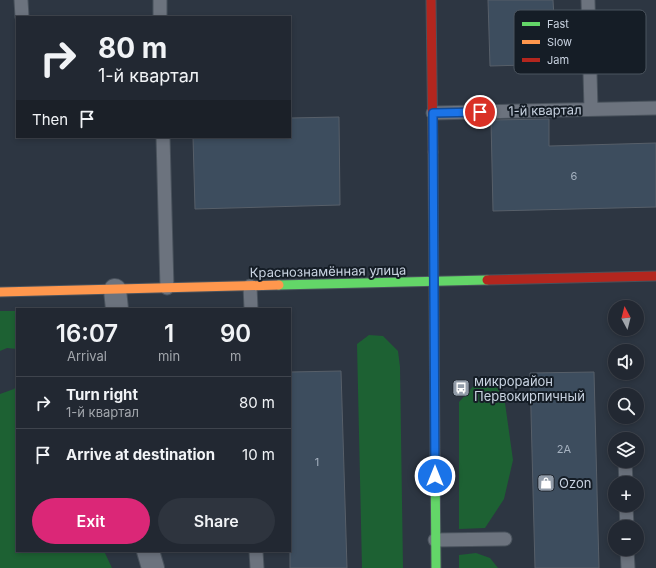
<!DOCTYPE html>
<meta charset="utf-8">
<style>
:root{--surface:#222832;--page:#2e343e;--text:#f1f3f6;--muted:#a2a6ac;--line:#3f444d;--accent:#db2777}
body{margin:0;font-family:Inter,sans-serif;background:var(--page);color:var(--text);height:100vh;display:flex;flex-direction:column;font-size:15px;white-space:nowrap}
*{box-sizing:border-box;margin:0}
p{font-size:13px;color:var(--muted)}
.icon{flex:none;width:22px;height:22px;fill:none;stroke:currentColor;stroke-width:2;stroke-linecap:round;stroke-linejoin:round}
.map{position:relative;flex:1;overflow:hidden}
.details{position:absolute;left:16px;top:308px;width:275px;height:244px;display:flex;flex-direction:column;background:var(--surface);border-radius:0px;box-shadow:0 2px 6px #0003,0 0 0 1px var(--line)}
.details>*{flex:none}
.guide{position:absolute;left:16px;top:16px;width:275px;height:122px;border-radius:0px;box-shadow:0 2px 6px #0003,0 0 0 1px var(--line);background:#222832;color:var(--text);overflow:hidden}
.needle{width:26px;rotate:353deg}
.buttons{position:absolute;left:608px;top:300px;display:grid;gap:8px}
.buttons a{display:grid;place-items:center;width:36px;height:36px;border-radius:50%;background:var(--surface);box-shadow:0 2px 6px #0003,0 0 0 1px var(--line);font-size:20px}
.pin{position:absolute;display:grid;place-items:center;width:34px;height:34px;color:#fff;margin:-17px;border:2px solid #fff;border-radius:50%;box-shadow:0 1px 4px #0007}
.me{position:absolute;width:44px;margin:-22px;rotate:0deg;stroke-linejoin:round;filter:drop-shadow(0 0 3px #0008)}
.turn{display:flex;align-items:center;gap:14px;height:84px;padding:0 16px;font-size:18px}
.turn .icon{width:52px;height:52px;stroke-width:2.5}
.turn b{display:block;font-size:28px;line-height:34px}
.then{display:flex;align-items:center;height:38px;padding:0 16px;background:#0003;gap:8px;font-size:15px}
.eta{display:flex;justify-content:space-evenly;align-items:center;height:68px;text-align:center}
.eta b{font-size:24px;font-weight:600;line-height:28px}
.primary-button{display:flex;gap:8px;margin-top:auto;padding:8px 16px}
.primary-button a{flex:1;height:46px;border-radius:24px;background:var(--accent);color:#fff;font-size:16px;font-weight:600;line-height:46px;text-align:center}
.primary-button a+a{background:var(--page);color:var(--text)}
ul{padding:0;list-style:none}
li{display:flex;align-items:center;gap:12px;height:52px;padding:0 16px;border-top:1px solid var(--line)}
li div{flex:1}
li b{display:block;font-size:15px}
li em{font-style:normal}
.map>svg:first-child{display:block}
.green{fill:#1d6133}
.building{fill:#3d4d5e;stroke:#575f69}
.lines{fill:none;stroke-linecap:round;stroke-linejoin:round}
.lane-casing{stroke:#49525c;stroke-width:15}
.street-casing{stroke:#49525c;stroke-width:24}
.fast-casing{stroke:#49525c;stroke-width:11}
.slow-casing{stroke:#49525c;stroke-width:11}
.jam-casing{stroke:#49525c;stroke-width:11}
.lane{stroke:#6c737e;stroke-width:13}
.street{stroke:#6c737e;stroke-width:22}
.fast{stroke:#63d668;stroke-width:9}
.slow{stroke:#ff974d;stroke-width:9}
.jam{stroke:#b3261e;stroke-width:9}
.route-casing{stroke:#114b97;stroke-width:10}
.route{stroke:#1a73e8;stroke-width:7}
.labels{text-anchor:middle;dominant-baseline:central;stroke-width:4;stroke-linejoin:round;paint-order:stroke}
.number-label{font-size:11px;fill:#a6b2c0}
.street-label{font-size:13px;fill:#c9d3e1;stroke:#151d26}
.poi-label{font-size:13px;fill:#c9d3e1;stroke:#151d26;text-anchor:start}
.key{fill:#151d26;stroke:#4b545e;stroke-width:1}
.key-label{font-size:11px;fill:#c9d3e1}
</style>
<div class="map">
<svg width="656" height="568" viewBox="0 0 656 568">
<rect width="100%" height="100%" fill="#2d3642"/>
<path class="green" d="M0 311H17V349L7 348 0 351Z
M369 335 383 336 398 351 400 367 403 568H362L357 344Z
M493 378 505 403 513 460 504 499 485 528 459 529V402L479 380Z
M17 385V551H104L112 568H0V394L14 389Z
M476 553 490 558 498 568H459V555Z"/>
<path class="building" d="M488 0H553L554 18H561L562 64 490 66Z
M339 117 340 205 195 209 193 137H290V118Z
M549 119V146L656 143V207L493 211 491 120Z
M341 371 347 568H290V372Z
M594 372 599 568H535L530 373Z"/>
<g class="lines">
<defs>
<path id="lane" d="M21 0 22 17
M160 0V17
M588 0 591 109
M433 113 656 108
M163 137 167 288
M250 286 251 309
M625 461 626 483
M626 505 627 527
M435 540 505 539
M627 549 628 568
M256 551 257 568"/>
<path id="street" d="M115 290 117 309
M148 551 153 568"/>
<path id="fast" d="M279 285 487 280
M435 454 436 568"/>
<path id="slow" d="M433 152 435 454
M0 292 279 285"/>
<path id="jam" d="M431 0 433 152
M487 280 656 276"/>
</defs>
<use href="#lane" class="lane-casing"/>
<use href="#street" class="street-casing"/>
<use href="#fast" class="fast-casing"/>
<use href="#slow" class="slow-casing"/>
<use href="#jam" class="jam-casing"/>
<use href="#lane" class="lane"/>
<use href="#street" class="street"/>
<use href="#fast" class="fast"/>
<use href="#slow" class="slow"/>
<use href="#jam" class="jam"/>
</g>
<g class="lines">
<defs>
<path id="route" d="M435 476 433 113 480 112"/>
</defs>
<use href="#route" class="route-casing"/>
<use href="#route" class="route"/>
</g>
<defs>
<symbol id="bus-square" viewBox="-11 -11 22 22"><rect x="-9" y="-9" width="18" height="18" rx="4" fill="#929ca9" stroke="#151d26"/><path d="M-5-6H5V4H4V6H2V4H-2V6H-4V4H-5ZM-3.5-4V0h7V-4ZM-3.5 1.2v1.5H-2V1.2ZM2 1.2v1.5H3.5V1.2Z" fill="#fff"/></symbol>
<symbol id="shop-square" viewBox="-11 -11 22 22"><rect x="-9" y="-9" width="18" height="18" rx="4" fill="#929ca9" stroke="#151d26"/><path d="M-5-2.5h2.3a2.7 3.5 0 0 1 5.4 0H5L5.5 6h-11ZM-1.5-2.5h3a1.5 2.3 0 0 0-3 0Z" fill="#fff"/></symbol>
</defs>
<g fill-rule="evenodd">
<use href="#bus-square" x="451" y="378" width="20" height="20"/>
<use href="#shop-square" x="536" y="473" width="20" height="20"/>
</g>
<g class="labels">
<g class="number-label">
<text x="574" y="176">6</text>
<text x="564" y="449">2А</text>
<text x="317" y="462">1</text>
</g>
<g class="street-label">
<text transform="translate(545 110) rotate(-1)">1-й квартал</text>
<text transform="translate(328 271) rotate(-1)">Краснознамённая улица</text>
</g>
<g class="poi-label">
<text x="474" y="381">микрорайон<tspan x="474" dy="15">Первокирпичный</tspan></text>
<text x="559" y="483">Ozon</text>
</g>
</g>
<rect x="514" y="10" width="132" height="64" rx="6" class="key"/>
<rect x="522" y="22" width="18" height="4" fill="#63d668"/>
<rect x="522" y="40" width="18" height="4" fill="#ff974d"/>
<rect x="522" y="58" width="18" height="4" fill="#b3261e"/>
<g class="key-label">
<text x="547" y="28">Fast</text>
<text x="547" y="46">Slow</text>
<text x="547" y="64">Jam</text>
</g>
</svg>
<div class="buttons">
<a><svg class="needle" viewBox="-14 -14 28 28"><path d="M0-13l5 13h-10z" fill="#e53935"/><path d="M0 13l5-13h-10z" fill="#a2a6ac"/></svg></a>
<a><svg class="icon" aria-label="sound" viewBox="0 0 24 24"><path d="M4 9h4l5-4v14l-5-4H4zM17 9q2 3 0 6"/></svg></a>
<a><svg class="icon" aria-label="search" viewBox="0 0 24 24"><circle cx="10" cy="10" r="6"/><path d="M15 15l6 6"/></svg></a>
<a><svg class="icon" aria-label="layers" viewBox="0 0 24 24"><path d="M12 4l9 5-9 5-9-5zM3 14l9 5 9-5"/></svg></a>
<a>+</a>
<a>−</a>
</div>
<div class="pin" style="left:480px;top:112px;background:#d93025"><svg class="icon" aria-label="arrive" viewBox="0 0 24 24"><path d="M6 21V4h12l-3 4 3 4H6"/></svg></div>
<svg class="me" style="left:435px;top:476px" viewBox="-20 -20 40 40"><circle r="17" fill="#1a73e8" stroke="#fff" stroke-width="3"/><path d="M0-11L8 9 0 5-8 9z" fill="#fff"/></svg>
<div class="guide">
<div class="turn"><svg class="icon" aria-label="right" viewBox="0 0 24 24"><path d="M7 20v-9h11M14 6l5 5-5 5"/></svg><div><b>80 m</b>1-й квартал</div></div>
<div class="then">Then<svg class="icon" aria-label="arrive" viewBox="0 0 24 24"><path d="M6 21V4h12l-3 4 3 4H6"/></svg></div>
</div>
<section class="details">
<div class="eta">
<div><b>16:07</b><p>Arrival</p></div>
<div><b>1</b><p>min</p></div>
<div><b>90</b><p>m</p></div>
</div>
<ul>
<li><svg class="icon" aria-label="right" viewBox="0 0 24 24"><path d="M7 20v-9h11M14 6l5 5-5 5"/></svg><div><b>Turn right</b><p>1-й квартал</p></div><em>80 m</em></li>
<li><svg class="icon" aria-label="arrive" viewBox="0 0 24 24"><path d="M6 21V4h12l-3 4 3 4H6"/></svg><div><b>Arrive at destination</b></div><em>10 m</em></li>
</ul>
<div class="primary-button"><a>Exit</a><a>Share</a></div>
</section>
</div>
